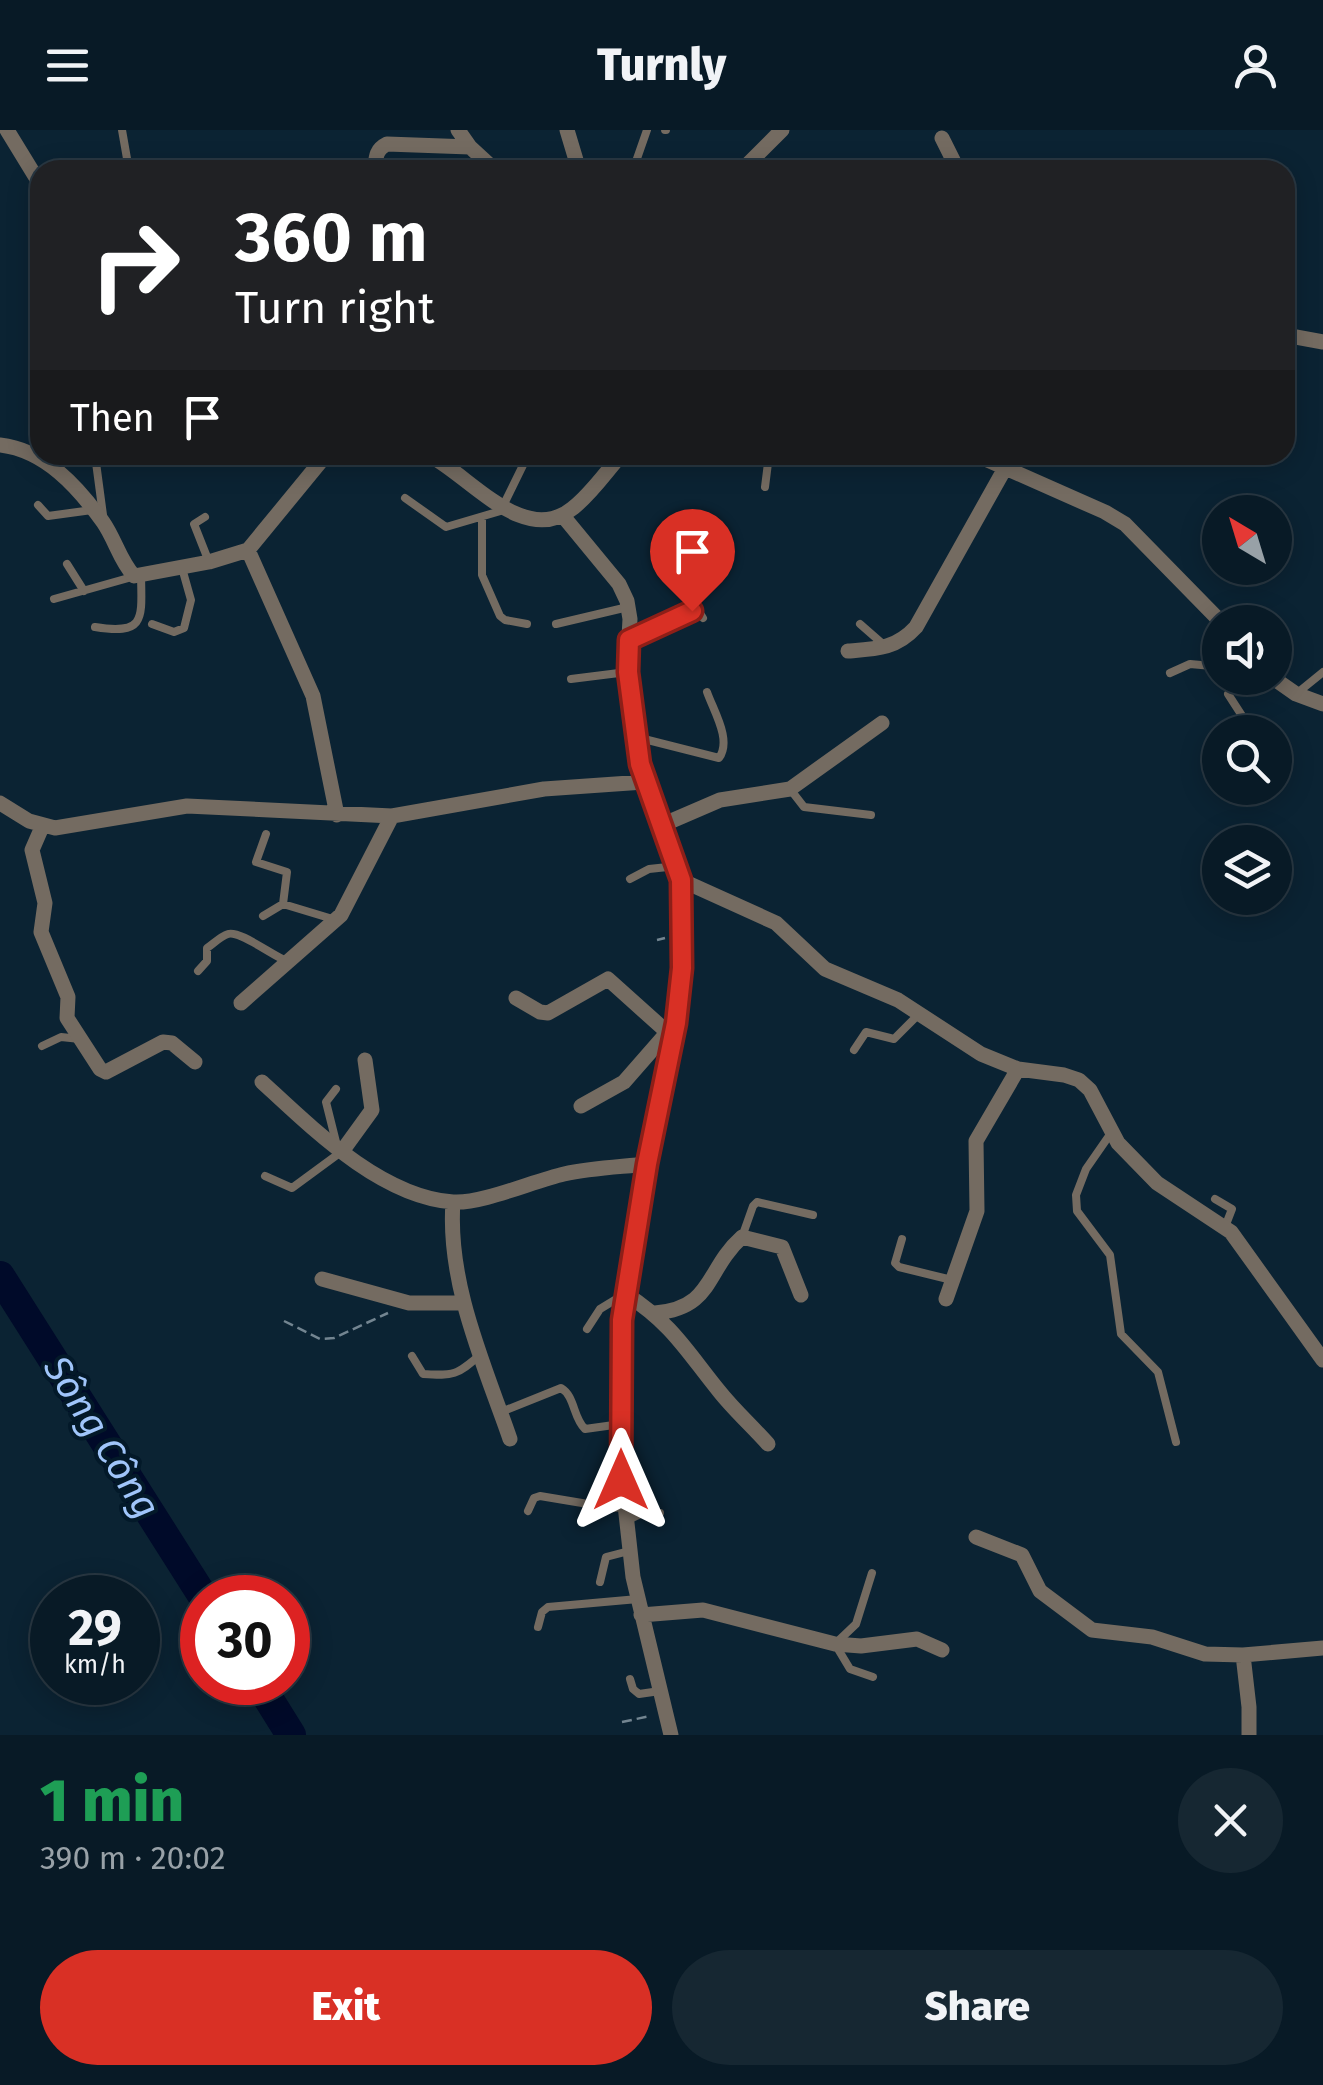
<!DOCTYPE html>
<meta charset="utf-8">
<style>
:root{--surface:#081a26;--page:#162732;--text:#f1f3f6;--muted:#98a1a7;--line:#293843;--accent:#d93025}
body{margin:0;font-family:"Fira Sans",sans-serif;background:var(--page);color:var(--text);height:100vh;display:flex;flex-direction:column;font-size:38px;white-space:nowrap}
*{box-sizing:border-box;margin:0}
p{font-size:32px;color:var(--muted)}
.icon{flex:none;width:55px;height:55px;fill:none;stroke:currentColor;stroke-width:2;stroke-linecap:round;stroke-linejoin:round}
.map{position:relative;height:1605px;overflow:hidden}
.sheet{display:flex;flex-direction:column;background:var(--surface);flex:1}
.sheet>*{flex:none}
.banner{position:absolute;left:30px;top:30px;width:1265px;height:305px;border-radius:30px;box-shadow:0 5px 25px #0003,0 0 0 2px var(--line);background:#202124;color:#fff;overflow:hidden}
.needle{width:65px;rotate:322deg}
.controls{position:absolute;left:1202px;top:365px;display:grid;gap:20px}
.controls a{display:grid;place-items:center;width:90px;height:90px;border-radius:50%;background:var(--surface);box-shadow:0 5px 25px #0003,0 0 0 2px var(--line);font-size:50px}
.speed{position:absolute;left:30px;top:1445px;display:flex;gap:20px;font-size:50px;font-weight:700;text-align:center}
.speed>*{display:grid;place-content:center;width:130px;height:130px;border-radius:50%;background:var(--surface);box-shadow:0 5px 25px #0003,0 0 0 2px var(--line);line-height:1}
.speed small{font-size:25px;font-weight:400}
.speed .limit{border:15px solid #d22;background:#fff;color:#111}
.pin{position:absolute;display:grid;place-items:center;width:85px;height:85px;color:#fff;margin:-102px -42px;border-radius:50% 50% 50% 0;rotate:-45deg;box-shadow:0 0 10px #0007}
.pin .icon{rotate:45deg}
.me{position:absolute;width:110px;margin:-55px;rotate:0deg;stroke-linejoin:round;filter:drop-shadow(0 0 8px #0008)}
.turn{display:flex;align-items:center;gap:35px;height:210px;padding:0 40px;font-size:45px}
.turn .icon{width:130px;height:130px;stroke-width:2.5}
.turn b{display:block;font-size:70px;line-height:85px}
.then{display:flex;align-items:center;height:95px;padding:0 40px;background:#0003;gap:20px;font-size:38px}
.round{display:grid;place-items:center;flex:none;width:105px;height:105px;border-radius:52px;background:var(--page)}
.headline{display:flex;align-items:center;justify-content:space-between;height:170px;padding:0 40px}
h1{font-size:60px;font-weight:800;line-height:75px;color:#1e9e55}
.action{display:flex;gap:20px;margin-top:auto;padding:20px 40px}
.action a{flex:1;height:115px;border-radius:60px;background:var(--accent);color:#fff;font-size:40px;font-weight:800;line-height:115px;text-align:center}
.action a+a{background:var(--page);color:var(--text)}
header{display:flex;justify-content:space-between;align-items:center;height:130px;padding:0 40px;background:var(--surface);font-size:45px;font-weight:800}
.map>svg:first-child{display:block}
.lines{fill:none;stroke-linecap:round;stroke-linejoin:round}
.river{stroke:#000a29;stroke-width:30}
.path{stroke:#738591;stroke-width:2.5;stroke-dasharray:10 5;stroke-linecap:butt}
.lane{stroke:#746b61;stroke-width:8}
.street{stroke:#746b61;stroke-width:15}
.route-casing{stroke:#8d1f18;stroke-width:25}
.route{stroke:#d93025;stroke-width:18}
.labels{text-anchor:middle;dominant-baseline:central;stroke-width:8;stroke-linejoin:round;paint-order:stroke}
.water-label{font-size:38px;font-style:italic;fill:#a0c5fa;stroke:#031929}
</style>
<header><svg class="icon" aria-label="menu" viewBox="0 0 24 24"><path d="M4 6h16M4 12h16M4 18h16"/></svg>Turnly<svg class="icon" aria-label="person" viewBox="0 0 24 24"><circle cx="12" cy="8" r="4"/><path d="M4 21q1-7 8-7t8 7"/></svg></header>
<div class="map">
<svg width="1323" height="1605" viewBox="0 0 1323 1605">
<rect width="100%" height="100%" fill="#0b2333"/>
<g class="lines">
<path class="river" d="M0 1146 204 1468
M258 1552 291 1605"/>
<path class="path" d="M657 810 665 808
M284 1191 320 1209 334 1208 388 1183
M622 1592 650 1586"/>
<path class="lane" d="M122 0 129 40
M665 0H666
M633 40 647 0
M95 325 103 385
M765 357 769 325
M405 368 446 397 504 380
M38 375 48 386 92 380
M503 376 528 325
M205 387 194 394 209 432
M482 387V445L500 486 505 490 527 494
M67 434 84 461
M54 469 132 447
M152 494 174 502 184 498 191 470 182 438
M556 494 628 477
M860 494 884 515
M95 497C145 505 142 490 141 446
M629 510 692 481 698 480 703 488
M1170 543 1190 534 1212 536V513L1220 503
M1245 548 1228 564 1248 595
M571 549 627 542
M1296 564 1323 542
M636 607 719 628C732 610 714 582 707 562
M790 659 804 677 871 685
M630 749 649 739 677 736
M283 774 336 790
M263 786 283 774 287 742 256 732 266 704
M198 841 207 831V818C213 814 221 806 228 804 240 800 274 827 289 832
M42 916 61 907 80 909
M854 920 866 902 894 909 919 884
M336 959 326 972 337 1016
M1111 1003 1086 1039 1076 1065 1077 1081 1110 1125 1121 1204 1158 1242 1176 1312
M265 1046 292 1058 341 1022
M1215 1069 1232 1079 1225 1097
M742 1107 753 1076 757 1072 813 1085
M902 1109 895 1133 899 1137 952 1150
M587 1199 600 1179 623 1165
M412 1226 423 1244C454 1246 457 1245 480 1225
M501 1282 561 1258C575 1266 573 1288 585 1299L621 1294
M528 1381 534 1368 540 1366 612 1378 624 1377
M626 1391 645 1382 660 1383
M872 1443 856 1494 835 1514 850 1539 873 1547
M600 1452 606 1427 629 1421
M538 1497 542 1482 548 1477 638 1469
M630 1549 633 1559 639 1564 660 1561"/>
<path class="street" d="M7 0 40 54
M458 0 470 17 495 40
M567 0 579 40
M942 8 958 40
M375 40C376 28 375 20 387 14L470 17
M742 40 782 0
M1285 205 1323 212
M0 315C45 320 78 357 103 392 115 409 120 431 134 446L209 432 248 420 326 325
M429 325C470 346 525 418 573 378 591 364 606 342 621 325
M976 325 1105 382 1125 394 1221 492
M563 386 619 454 627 471 630 489 627 542 640 633 681 750 682 838 676 893 647 1034 622 1191 620 1330 633 1447 671 1605
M248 420 313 566 337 685
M848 521C876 519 896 519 916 497L1004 340
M1273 548 1296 564 1323 574
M0 673 29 691 55 698 187 676 392 686 544 659 644 652
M662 695 720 670 790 659 882 593
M42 697 32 720 45 773 41 802 68 867 67 888 100 939 106 942 163 912 172 913 195 932
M681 750 776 793 825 839 898 870 981 924 1018 939 1064 945 1079 950 1090 960 1118 1013 1157 1053 1231 1102 1323 1230
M516 868 540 882 548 883 608 849 667 902
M241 873 341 785 392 686
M262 952C312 998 381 1067 453 1072 482 1074 533 1051 564 1044 591 1038 620 1037 647 1034
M581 976 624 952 673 896
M343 1020 372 980 365 930
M453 1072C447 1153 484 1234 510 1309
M322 1149 409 1173H464
M626 1164C673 1195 685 1219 719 1261 734 1280 752 1296 768 1314
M946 1169 977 1081 976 1011 1018 939
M655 1183C714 1178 705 1140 742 1107L782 1117 801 1165
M976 1407 1022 1425 1040 1461 1092 1500 1152 1507 1205 1524 1243 1525 1323 1518
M641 1485 703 1480 835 1514 861 1516 917 1509 942 1520
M1243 1525 1249 1577V1605"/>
</g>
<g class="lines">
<defs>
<path id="route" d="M621 1350 622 1190 647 1034 676 893 682 838 681 750 640 634 628 542 629 510 692 481"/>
</defs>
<use href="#route" class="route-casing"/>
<use href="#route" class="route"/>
</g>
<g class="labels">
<g class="water-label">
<text transform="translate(102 1307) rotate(58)">Sông Công</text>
</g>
</g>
</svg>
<div class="controls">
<a><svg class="needle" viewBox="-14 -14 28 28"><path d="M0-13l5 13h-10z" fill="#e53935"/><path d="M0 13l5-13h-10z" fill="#98a1a7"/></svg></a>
<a><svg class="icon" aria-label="sound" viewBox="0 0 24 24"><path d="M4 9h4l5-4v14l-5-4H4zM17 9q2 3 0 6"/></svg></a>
<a><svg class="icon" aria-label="search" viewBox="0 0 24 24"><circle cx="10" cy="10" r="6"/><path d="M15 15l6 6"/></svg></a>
<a><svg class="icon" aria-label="layers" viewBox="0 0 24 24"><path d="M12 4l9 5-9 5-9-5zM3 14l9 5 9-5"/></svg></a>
</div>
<div class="speed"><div>29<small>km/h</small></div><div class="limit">30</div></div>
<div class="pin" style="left:692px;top:481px;background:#d93025"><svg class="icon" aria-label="arrive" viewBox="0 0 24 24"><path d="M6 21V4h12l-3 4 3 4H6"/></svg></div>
<svg class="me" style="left:621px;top:1350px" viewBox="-20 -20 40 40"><path d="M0-17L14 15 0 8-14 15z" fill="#d93025" stroke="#fff" stroke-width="4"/></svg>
<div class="banner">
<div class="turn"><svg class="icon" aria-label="right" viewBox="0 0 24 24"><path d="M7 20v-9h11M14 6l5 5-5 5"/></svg><div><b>360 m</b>Turn right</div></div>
<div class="then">Then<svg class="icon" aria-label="arrive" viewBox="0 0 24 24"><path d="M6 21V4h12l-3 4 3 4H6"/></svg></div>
</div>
</div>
<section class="sheet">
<div class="headline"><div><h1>1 min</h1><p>390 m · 20:02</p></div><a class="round"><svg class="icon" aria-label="close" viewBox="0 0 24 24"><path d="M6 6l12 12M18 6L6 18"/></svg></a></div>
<div class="action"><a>Exit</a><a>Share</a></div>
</section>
